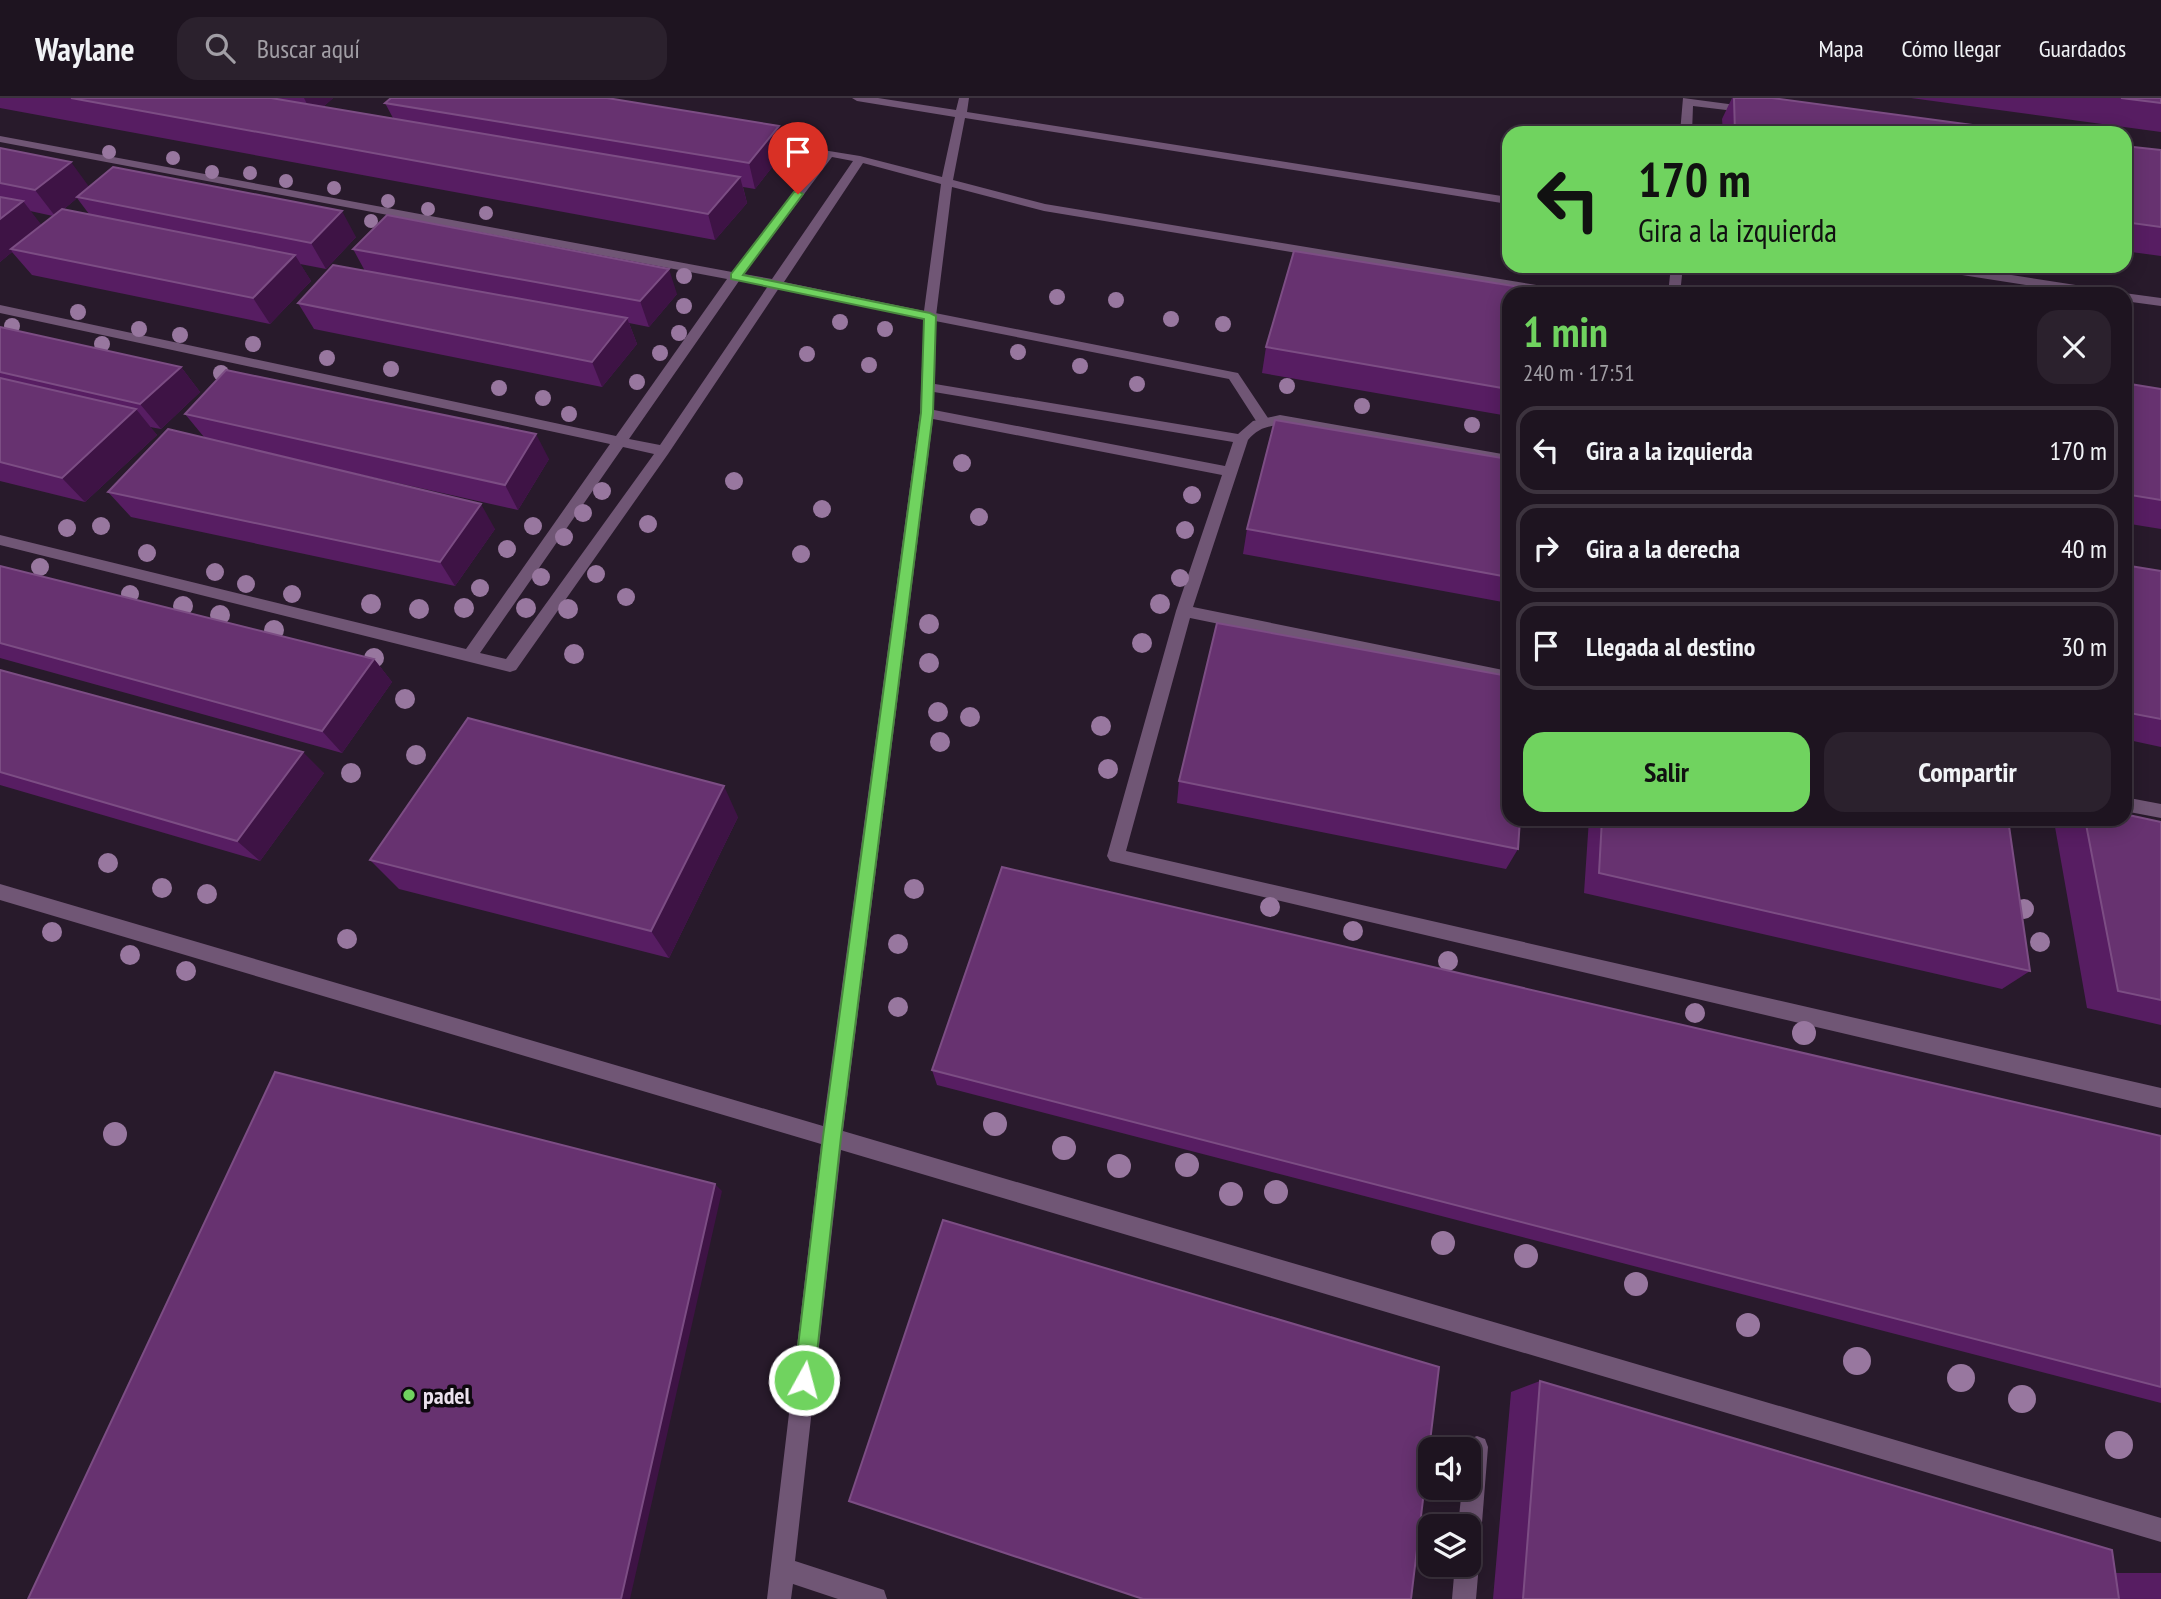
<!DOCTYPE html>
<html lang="es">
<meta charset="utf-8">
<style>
:root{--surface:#1e1420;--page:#2b212d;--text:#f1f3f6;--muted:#a19ea5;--line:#3c333e;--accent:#70d35f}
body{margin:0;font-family:"PT Sans Narrow",sans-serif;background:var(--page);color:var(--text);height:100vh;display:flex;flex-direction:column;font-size:26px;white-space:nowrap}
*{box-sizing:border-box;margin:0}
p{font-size:23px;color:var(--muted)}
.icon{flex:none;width:38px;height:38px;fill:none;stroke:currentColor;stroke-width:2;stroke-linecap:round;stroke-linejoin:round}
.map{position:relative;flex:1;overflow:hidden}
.details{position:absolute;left:1502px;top:189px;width:630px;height:539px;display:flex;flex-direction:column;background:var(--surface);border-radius:21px;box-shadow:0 4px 18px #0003,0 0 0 2px var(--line)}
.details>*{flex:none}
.top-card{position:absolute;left:1502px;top:28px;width:630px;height:147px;border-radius:21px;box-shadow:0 4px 18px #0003,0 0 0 2px var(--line);background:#70d35f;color:#111;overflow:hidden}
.buttons{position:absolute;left:1418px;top:1339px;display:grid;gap:14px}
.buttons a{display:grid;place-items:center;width:63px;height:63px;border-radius:14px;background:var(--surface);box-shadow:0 4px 18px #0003,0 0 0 2px var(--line);font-size:35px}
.pin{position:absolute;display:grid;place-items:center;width:60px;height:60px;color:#fff;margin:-72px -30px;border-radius:50% 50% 50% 0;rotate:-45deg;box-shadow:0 0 7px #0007}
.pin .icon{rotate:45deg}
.me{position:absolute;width:77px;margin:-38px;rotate:7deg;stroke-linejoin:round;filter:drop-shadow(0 0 5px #0008)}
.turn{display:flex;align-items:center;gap:24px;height:147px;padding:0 21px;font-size:32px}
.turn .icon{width:91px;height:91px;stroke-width:2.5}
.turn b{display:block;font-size:49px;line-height:60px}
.round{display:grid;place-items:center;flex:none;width:74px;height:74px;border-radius:21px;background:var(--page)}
.summary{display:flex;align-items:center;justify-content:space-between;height:119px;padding:0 21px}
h1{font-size:42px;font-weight:700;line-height:52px;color:var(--accent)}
.cta{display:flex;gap:14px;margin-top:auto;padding:14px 21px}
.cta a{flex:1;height:80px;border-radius:21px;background:var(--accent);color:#111;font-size:28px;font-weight:700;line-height:80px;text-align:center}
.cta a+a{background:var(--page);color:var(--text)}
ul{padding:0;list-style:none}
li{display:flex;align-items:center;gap:21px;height:88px;margin:0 14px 10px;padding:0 7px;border:4px solid var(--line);border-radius:21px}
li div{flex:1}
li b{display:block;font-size:26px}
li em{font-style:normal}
header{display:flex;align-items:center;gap:42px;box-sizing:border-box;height:98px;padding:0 35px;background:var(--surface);border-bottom:2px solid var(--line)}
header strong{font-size:33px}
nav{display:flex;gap:38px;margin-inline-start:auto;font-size:24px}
.search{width:490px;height:63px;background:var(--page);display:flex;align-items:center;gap:18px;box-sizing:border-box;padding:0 24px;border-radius:21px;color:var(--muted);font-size:26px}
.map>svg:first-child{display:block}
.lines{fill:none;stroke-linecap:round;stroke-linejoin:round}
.lane{fill:#705675;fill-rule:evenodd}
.street{fill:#705675;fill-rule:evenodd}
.tree{fill:#98779f}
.wall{fill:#571d62;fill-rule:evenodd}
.shaded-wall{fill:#3e1345}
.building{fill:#673270;stroke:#7c4d84;stroke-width:2}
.route{fill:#70d35f;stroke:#49893e;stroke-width:2}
.poi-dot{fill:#70d35f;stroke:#0d080e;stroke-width:2.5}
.labels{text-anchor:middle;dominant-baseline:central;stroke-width:7;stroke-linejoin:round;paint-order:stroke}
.near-poi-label{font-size:24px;font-weight:bold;fill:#ebe1ed;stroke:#0d080e;text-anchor:start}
</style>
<header>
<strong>Waylane</strong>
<div class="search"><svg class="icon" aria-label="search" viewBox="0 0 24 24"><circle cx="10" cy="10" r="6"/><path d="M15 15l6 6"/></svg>Buscar aquí</div>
<nav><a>Mapa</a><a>Cómo llegar</a><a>Guardados</a></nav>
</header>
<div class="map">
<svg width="2161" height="1501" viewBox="0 0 2161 1501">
<rect width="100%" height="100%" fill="#281a2b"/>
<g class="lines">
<path class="lane" d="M930 214 1238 275 1270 323 1268 326H1258L1229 281 925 221 924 218Z"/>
<path class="street" d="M852 0H878L956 12 959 0H969L967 14 1508 99V106L965 20 953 82 1045 106 1567 192 1573 196H1544L1044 113 952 89 936 218 935 286 1238 336 1253 323 1280 317 1508 357V367L1280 327C1266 328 1257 331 1248 342L1193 509 1508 573V585L1190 520 1126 753 2161 990V1010L1110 763 1107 758 1176 513 1222 377 933 321 843 1033 2161 1420V1444L841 1052 795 1463 875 1489 884 1492 887 1501H838L793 1486 791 1501H767L821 1046 0 802V786L823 1028 920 315 924 221 779 190 668 356 516 572 510 574 0 447V437L466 551 610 346 0 215V207L616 338 727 181 0 44V38L732 174 821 58 755 45V41L860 58 942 79 955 19 857 3ZM832 59 853 63 772 181 744 176ZM863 65 941 86 924 213 784 184ZM739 183 768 188 660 347 629 341ZM934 294 1233 344 1225 368 934 312ZM623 349 654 356 506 561 480 555Z
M1683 0 1751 9 1756 12 1751 15 1693 8 1692 35H1680Z
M1671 168H1683L1680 196H1668Z
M1924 168H1954L2108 192 2114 196H2083L1930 172Z
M2124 195 2161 200V208L2124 203V196H2120Z
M2124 699 2161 706V720L2124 713Z
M1477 1338 1485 1341 1488 1349 1480 1450 1476 1459 1479 1466 1476 1501H1452L1455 1466H1468V1428H1458L1462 1390H1468V1351L1466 1349 1469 1341Z"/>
</g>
<g class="tree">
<circle cx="109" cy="54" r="7"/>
<circle cx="173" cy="60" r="7"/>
<circle cx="212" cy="74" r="7"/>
<circle cx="250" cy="75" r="7"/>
<circle cx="286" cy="83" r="7"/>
<circle cx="334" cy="90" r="7"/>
<circle cx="388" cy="103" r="7"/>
<circle cx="428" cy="111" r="7"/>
<circle cx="486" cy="115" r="7"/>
<circle cx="371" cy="123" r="7"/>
<circle cx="684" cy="178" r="8"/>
<circle cx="1057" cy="199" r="8"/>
<circle cx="1116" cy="202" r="8"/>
<circle cx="684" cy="208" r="8"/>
<circle cx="78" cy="214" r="8"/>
<circle cx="1171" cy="221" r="8"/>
<circle cx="840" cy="224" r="8"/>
<circle cx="1223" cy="226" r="8"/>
<circle cx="12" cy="228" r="8"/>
<circle cx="139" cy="231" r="8"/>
<circle cx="885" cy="231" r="8"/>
<circle cx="679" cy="235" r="8"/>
<circle cx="180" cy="237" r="8"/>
<circle cx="102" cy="246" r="8"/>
<circle cx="253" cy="246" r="8"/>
<circle cx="1018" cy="254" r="8"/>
<circle cx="660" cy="255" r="8"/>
<circle cx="807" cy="256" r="8"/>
<circle cx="327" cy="260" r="8"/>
<circle cx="869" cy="267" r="8"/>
<circle cx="1080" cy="268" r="8"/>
<circle cx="391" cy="271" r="8"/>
<circle cx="221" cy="275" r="8"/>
<circle cx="637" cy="284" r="8"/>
<circle cx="1137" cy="286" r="8"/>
<circle cx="1287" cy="288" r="8"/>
<circle cx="499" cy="290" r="8"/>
<circle cx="543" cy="300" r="8"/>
<circle cx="1362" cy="308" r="8"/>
<circle cx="569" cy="316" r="8"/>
<circle cx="1472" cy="327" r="8"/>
<circle cx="962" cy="365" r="9"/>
<circle cx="734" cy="383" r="9"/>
<circle cx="602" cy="393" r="9"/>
<circle cx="1192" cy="397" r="9"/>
<circle cx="822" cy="411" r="9"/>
<circle cx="583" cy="415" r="9"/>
<circle cx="979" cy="419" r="9"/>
<circle cx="648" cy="426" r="9"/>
<circle cx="101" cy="428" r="9"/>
<circle cx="533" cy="428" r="9"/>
<circle cx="67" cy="430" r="9"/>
<circle cx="1185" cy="432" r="9"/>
<circle cx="564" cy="439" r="9"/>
<circle cx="507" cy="451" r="9"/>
<circle cx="147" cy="455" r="9"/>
<circle cx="801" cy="456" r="9"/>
<circle cx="40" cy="469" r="9"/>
<circle cx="215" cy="474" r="9"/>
<circle cx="596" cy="476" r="9"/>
<circle cx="541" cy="479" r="9"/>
<circle cx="1180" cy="480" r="9"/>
<circle cx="246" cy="486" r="9"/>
<circle cx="480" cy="490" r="9"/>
<circle cx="130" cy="496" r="9"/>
<circle cx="292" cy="496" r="9"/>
<circle cx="626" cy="499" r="9"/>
<circle cx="371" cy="506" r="10"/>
<circle cx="1160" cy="506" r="10"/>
<circle cx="183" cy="508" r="10"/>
<circle cx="464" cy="510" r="10"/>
<circle cx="526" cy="510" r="10"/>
<circle cx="419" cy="511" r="10"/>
<circle cx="568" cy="511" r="10"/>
<circle cx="220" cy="517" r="10"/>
<circle cx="929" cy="526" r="10"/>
<circle cx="274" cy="532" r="10"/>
<circle cx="1142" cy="545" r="10"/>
<circle cx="574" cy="556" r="10"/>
<circle cx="374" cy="560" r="10"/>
<circle cx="929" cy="565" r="10"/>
<circle cx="405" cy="601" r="10"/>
<circle cx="938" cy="614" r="10"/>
<circle cx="970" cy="619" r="10"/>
<circle cx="1101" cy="628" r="10"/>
<circle cx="940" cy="644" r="10"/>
<circle cx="416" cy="657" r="10"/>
<circle cx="1108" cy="671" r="10"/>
<circle cx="351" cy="675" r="10"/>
<circle cx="108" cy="765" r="10"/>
<circle cx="162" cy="790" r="10"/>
<circle cx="914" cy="791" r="10"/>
<circle cx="207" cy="796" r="10"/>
<circle cx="1270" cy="809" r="10"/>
<circle cx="2024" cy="811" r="10"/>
<circle cx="1353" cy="833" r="10"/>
<circle cx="52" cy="834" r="10"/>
<circle cx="347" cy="841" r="10"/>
<circle cx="2040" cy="844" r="10"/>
<circle cx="898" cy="846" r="10"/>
<circle cx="130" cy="857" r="10"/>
<circle cx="1448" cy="863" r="10"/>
<circle cx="186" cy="873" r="10"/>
<circle cx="898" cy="909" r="10"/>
<circle cx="1695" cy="915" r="10"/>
<circle cx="1804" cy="935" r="12"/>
<circle cx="995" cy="1026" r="12"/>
<circle cx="115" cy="1036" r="12"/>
<circle cx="1064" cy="1050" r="12"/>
<circle cx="1187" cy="1067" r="12"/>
<circle cx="1119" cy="1068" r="12"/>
<circle cx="1276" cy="1094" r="12"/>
<circle cx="1231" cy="1096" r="12"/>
<circle cx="1443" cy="1145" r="12"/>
<circle cx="1526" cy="1158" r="12"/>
<circle cx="1636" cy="1186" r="12"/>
<circle cx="1748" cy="1227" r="12"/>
<circle cx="1857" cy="1263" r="14"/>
<circle cx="1961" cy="1280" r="14"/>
<circle cx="2022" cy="1301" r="14"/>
<circle cx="2119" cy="1347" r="14"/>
</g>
<path class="wall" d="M0 0H333L323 9 393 20 385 5 779 28 784 54 755 91 743 89 747 105 715 142 0 10Z
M1732 0H1772L2032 35H1723L1722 21Z
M1911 0H2161V34Z
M2124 48 2161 52V158L2124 153Z
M0 50 89 89 356 139 326 171 300 166 311 183 270 226 32 177 12 154 0 164ZM77 100 89 116 64 111ZM30 113 53 118 41 127Z
M353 151 677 196 649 229 629 225 637 246 602 289 314 231 298 205 365 173Z
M1508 196V318L1262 275 1266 249Z
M0 229 181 269 200 294 161 331 150 329 157 337 85 404 0 383Z
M2124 285 2161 291V431L2124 425Z
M185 316 549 361 518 412 300 363 495 431 455 488 131 419 108 394 204 339Z
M1508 361V505L1243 456 1247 431Z
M2124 467 2161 473V649L2124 641Z
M0 468 374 561 392 584 342 655 0 560Z
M0 572 324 675 260 763 0 687Z
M1179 683 1518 751 1506 771 1177 705Z
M738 719 669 860 399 791 370 762Z
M1589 721H2008L2030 873 2002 891 1584 795Z
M2064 721H2124L2161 724V927L2087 910 2055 729Z
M932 972 2161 1038V1305L937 987Z
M1540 1283 2115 1475H2161V1501H1493L1511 1294Z"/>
<path class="shaded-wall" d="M304 0H333L313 18Z
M779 28 784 54 755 91 749 65Z
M71 64 90 90 55 118 35 92Z
M740 79 747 105 715 142 708 116Z
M23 103 43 129 11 151 12 154 0 164V121Z
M342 113 356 139 326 171 311 145Z
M295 157 311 183 270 226 253 200Z
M669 171 677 196 649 229 640 203Z
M627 220 637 246 602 289 592 264Z
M181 269 200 294 161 331 140 306Z
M136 311 157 337 85 404 62 380Z
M536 336 549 361 518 412 505 387Z
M481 406 495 431 455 488 440 464Z
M374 561 392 584 342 655 322 633Z
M303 654 324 675 260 763 237 743Z
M724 688 738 719 669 860 651 833Z
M715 1086 722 1093 630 1501H621Z"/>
<path class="building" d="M71 0H271L740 79 708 116Z
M391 0H607L779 28 749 65 385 5Z
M1734 0H1772L2032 35H1735Z
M2121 0H2161V5Z
M2124 48 2161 52V129L2124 124Z
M0 50 71 64 35 92 0 85Z
M113 69 342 113 311 145 77 99Z
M0 99 23 103 0 121Z
M62 111 295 157 253 200 11 151Z
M387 117 669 171 640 203 353 151Z
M1294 153 1563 196H1508V291L1266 249Z
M333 167 627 220 592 264 298 205Z
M0 229 181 269 140 306 0 274Z
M226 272 536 336 505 387 185 316Z
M0 280 136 311 62 380 0 364Z
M2124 285 2161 291V402L2124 396Z
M1275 322 1508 361V479L1247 431Z
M168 331 481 406 440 464 108 394Z
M2124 467 2161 473V621L2124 614Z
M0 468 374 561 322 633 0 545Z
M1217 525 1508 578V721H1520L1518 751 1179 683Z
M0 572 303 654 237 743 0 674Z
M468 620 724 688 651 833 370 762Z
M2124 716 2161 724V902L2118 893 2085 721H2124Z
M1602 721H2008L2030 873 1599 775Z
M1002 769 2161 1038V1289L932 972Z
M275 974 715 1086 621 1501H28Z
M943 1122 1439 1269 1411 1501H1143L849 1403Z
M1540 1283 2112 1452 2119 1501H1523Z"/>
<path class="route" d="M798 93 803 96 743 177 930 215 936 218 933 315 841 1039 814 1282 811 1289 804 1292 797 1289 794 1282 823 1039 921 315 924 221 731 181V176L794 94Z"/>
<circle class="poi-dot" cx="409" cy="1297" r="7"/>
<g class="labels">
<g class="near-poi-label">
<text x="423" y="1297">padel</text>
</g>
</g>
</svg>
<div class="buttons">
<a><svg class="icon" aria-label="sound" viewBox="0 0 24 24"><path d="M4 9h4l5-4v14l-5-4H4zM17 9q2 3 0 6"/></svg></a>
<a><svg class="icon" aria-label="layers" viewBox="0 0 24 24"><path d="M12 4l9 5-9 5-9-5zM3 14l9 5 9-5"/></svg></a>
</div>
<div class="pin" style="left:798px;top:96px;background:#d93025"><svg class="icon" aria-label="arrive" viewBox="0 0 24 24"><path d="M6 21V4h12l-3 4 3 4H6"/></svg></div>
<svg class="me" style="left:804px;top:1282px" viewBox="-20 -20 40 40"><circle r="17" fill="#70d35f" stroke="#fff" stroke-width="3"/><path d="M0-11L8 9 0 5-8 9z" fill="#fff"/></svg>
<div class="top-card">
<div class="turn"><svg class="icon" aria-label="left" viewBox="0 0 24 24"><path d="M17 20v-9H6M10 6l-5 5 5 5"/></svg><div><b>170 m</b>Gira a la izquierda</div></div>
</div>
<section class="details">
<div class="summary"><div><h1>1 min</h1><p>240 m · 17:51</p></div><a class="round"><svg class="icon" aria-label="close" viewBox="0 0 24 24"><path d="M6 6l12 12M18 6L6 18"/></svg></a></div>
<ul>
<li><svg class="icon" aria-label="left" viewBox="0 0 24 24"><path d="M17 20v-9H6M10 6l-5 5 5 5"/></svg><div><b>Gira a la izquierda</b></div><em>170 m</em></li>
<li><svg class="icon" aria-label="right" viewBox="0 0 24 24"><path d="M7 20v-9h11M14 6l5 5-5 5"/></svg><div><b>Gira a la derecha</b></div><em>40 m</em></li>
<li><svg class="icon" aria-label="arrive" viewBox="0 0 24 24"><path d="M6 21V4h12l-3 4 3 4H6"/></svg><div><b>Llegada al destino</b></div><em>30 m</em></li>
</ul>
<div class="cta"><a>Salir</a><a>Compartir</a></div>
</section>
</div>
